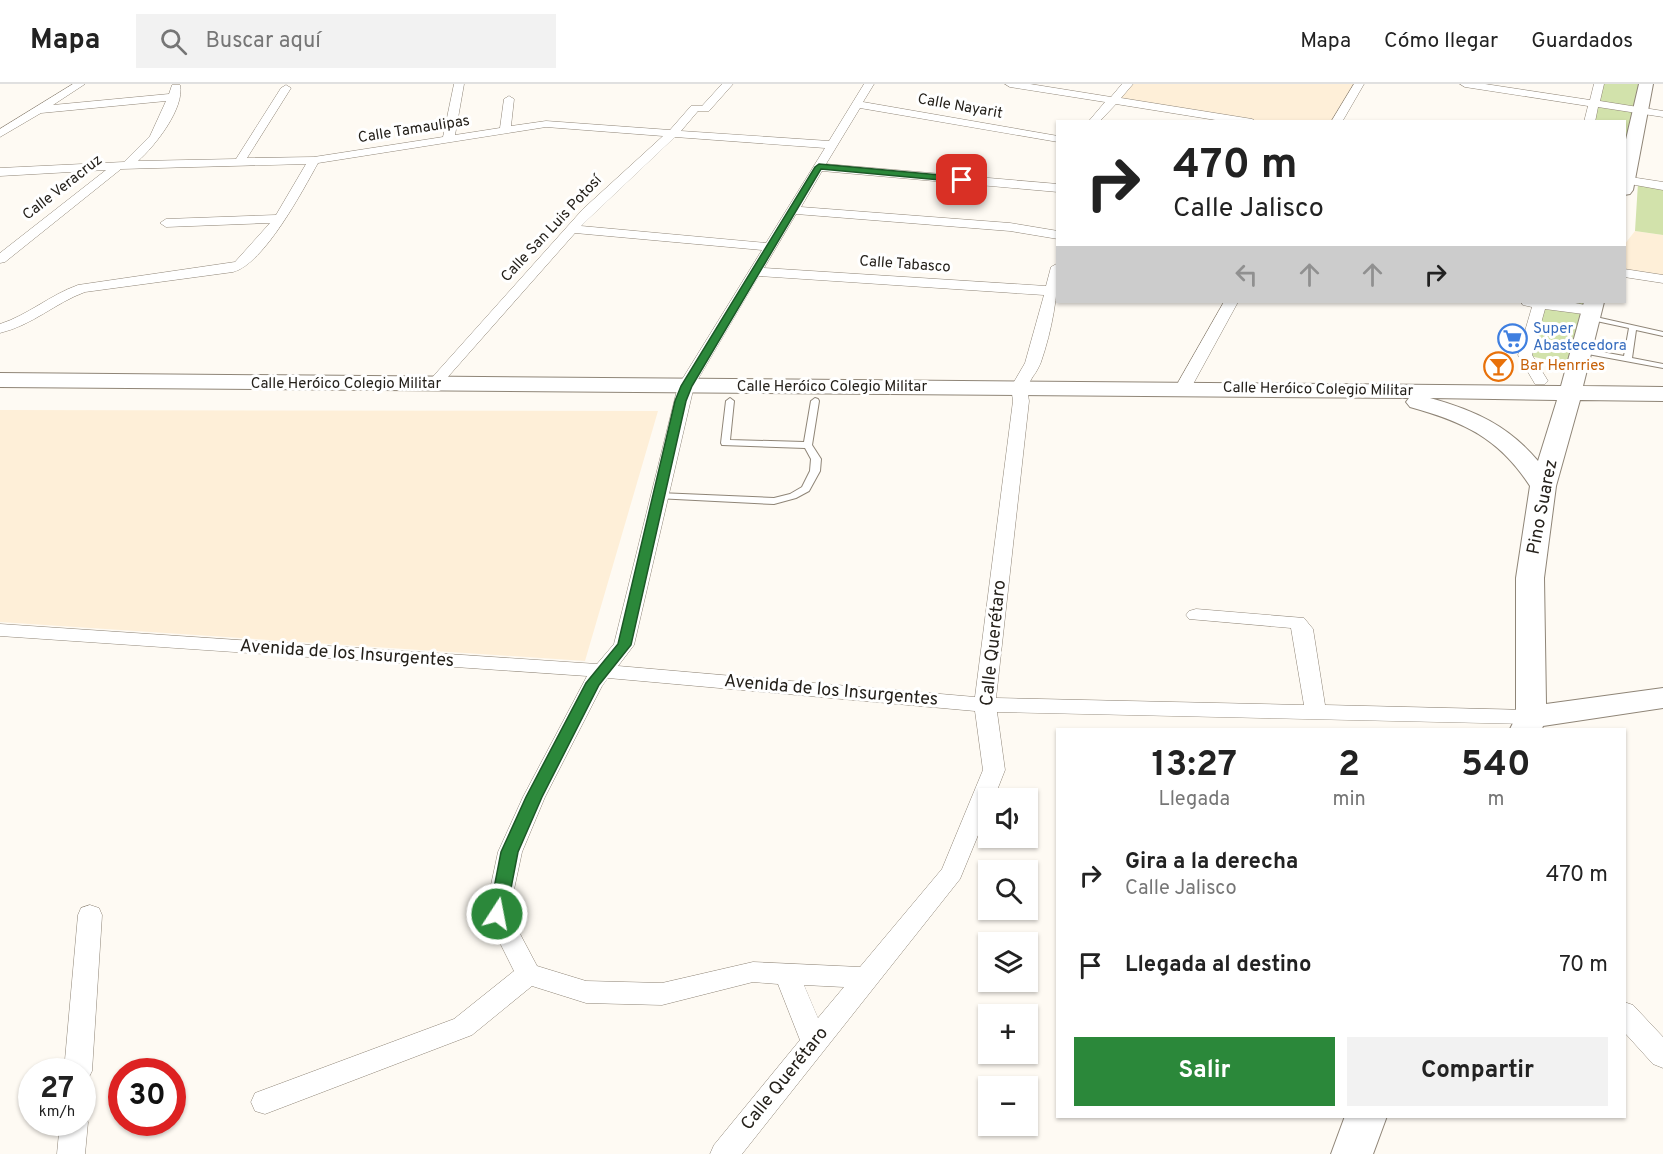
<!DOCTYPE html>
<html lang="es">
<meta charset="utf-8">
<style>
:root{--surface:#fff;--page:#f2f2f2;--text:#222;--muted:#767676;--line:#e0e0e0;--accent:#2b883a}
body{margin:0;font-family:Overpass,sans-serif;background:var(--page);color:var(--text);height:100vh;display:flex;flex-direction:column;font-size:22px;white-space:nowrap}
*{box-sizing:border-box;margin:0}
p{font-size:20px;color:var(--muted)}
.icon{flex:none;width:33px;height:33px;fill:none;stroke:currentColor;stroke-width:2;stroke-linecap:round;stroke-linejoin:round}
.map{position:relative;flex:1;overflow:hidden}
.panel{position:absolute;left:1056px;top:644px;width:570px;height:390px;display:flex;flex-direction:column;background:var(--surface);border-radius:0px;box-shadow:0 2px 4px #0004}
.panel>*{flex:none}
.top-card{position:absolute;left:1056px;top:36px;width:570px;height:183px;border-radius:0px;box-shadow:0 2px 4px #0004;background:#fff;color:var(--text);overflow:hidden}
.buttons{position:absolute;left:978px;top:704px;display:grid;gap:12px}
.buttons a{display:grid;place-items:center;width:60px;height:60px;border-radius:0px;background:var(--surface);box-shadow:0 2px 4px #0004;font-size:30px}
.speed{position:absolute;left:18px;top:974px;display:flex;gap:12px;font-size:30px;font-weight:700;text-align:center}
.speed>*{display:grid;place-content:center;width:78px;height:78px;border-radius:50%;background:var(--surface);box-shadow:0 2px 4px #0004;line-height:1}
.speed small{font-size:15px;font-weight:400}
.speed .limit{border:9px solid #d22;background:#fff;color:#111}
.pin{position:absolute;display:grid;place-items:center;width:51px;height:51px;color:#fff;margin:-26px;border-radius:12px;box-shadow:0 3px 9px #0006}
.me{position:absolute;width:66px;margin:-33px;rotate:11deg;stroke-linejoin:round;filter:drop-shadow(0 0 4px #0008)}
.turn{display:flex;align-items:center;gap:21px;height:126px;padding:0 18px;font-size:27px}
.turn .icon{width:78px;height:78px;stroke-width:2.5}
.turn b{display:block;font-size:42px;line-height:51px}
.lanes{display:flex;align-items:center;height:57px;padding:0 18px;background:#0003;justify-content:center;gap:30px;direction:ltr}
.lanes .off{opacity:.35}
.eta{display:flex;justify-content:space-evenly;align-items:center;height:102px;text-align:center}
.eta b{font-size:36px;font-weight:700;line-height:42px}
.cta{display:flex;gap:12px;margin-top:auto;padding:12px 18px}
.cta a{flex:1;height:69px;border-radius:0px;background:var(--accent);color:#fff;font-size:24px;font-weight:700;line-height:69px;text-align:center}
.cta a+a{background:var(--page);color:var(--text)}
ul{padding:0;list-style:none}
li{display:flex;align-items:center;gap:18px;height:90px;padding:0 18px}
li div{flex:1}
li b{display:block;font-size:22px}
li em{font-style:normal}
header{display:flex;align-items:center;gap:36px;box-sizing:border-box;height:84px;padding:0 30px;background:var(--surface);border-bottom:2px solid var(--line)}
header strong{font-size:28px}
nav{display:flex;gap:33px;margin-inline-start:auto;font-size:21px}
.search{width:420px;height:54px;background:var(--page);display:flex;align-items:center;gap:15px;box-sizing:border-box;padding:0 21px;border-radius:0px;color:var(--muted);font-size:22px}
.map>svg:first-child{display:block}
.built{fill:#feefd8}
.green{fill:#d2e2ab}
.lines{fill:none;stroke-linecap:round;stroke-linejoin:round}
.lane-casing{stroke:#8f8577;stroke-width:2}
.street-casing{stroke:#8f8577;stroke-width:1}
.secondary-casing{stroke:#8f8577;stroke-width:2}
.lane{fill:#fff;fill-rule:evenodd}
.street{fill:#fff;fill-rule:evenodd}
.secondary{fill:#fff;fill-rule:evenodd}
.route{fill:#2b883a;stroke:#1c5826;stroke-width:1.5}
.labels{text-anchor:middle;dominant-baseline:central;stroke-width:6;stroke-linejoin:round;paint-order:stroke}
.far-street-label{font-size:15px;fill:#25211b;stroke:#fff}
.far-shop-label{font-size:15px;fill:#366cbe;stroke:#fff;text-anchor:start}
.far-food-label{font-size:15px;fill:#c56008;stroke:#fff;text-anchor:start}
.street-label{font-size:18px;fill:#25211b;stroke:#fff}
</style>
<header>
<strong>Mapa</strong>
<div class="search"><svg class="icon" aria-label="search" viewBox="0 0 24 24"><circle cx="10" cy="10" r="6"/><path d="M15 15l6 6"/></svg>Buscar aquí</div>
<nav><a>Mapa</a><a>Cómo llegar</a><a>Guardados</a></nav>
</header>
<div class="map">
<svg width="1663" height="1070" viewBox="0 0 1663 1070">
<rect width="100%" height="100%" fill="#fefaf3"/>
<path class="built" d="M1128 0H1359L1336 37H1252L1112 16Z
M1635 147 1663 151V195L1625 188 1624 161Z
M0 326 658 327 585 577 0 538Z"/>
<path class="green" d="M1599 0H1646L1625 106 1624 38H1589Z
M1638 99 1663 104V151L1635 147Z
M1540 218H1594L1576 282 1525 271Z"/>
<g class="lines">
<defs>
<path id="lane" d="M1587 231 1663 248V252L1636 246 1632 274 1663 280V284L1577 268 1576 266 1580 264 1624 272 1629 244 1587 235Z
M730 314 734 317 730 356 804 358 811 317 815 314 818 315 819 317 812 361 821 375 820 387 809 407 796 414 774 420 656 414 654 412 659 409 774 414 790 410 802 403 810 387 811 375 805 364 722 361 721 359 726 317Z"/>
<path id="street" d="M73 0H85L53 21 169 10 172 1H180C185 24 155 62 138 77L236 75 281 4 286 1 291 4 247 74 314 73 443 53 454 0H464L455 51 500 44 504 15 509 12 514 15 511 42 546 37 670 46 691 22H702L722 0H733L709 27H698L681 47 829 57 864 0H874L863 18 1058 52V58L860 24 826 80 1058 100V108L822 87 801 123 1010 139 1058 147V155L1010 147 796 130 764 184 1046 202 1051 183 1058 179C1058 212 1052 246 1041 278 1034 296 1025 295 1029 317L996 614 1304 621 1291 544 1189 535 1186 531 1189 527 1196 525 1304 534 1313 545 1325 621 1531 626 1538 628 1542 633 1538 638 1531 640 997 628 1005 686 994 714H988V727L960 795 742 1070H710L714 1061 800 956 778 900 753 898 662 921 586 919 532 902 472 951 265 1030 255 1027 251 1018 255 1009 454 935 514 887 485 829 498 768 523 713 587 592 0 552V540L597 580 614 560 678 302 762 166 575 149 439 303H429L426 300 429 297 583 125 663 52 546 43 318 79C303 106 264 180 233 188L85 208C55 219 33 241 0 249V240C28 231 50 211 78 201L235 178 270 139 166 143 160 139 166 135 276 131 306 80 121 85 5 178 0 179V169L106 86 0 92V84L124 78 150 52 166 17 41 29 0 53V45ZM675 53 825 64 766 159 581 142ZM759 192 1044 211 1025 279 1011 303 1013 317 975 613 618 582 634 561 694 302ZM608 594 975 627 983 686 942 785 860 883 753 878 662 899 586 897 537 882 509 829 522 768 545 713 602 602ZM804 901 844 903 818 934Z
M1005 0H1030L1111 13 1122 0H1133L1121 14 1252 35 1257 38H1228L1116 20 1099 38H1088L1105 18 1010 3Z
M1354 0H1364L1342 38H1331Z
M1460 0H1485L1590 16 1594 0H1604L1600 17 1663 27V33L1598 23 1595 38H1584L1588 22 1465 3Z
M1624 92 1663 98V106L1624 99Z
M1624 185 1663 191V199L1624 193Z
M1224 218H1238L1191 304 1188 307H1178L1175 304Z
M1521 218C1537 216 1587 216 1598 227L1591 231 1545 225 1532 271 1548 297 1545 300H1535L1518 271 1532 223 1523 221Z
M90 821 99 824 102 831 92 987 88 995 82 997V987H64L78 831 81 824Z
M1624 918 1633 921 1663 953V984L1653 980 1624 948Z
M82 1029 88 1038 85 1070H57L60 1038H82Z"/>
<path id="secondary" d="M1639 0H1653L1633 106 1630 110 1624 111V64Z
M1584 218H1604L1583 302 1663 303V317L1580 316 1556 402 1544 494 1546 620 1663 604V624L1543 642 1542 645H1510L1516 633V494L1530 402C1499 354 1464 338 1410 323L1406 318 1409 314 0 303V289L1561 302ZM1430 314 1557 316 1538 377C1509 342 1474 326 1430 314Z
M1345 1032H1387L1373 1070H1331Z"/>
</defs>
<use href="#lane" class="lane-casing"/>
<use href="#street" class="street-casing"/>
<use href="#secondary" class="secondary-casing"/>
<use href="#lane" class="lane"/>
<use href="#street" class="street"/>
<use href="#secondary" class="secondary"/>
</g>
<path class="route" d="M819 80 962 93 966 96 962 98 821 85 692 302 686 317 631 561 599 601 542 713 518 768 506 830 503 834 497 836 491 834 489 830 501 768 526 713 586 599 618 560 675 317 681 302 815 83Z"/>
<defs>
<symbol id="supermarket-ring" viewBox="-11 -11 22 22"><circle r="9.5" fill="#fff" stroke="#3f7fe0" stroke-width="1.5"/><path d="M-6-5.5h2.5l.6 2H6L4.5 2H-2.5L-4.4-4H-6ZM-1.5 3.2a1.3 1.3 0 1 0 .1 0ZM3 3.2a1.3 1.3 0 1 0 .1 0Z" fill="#3f7fe0"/></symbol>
<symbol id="bar-ring" viewBox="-11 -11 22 22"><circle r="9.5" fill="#fff" stroke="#e8710a" stroke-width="1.5"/><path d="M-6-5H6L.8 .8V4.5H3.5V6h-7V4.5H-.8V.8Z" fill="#e8710a"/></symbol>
</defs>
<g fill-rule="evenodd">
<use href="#supermarket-ring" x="1496" y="238" width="33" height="33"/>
<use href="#bar-ring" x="1482" y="266" width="33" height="33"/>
</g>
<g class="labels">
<g class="far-street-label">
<text transform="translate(960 23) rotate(10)">Calle Nayarit</text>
<text transform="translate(414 46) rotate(-9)">Calle Tamaulipas</text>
<text transform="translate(63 104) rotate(-38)">Calle Veracruz</text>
<text transform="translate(552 145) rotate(-47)">Calle San Luis Potosí</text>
<text transform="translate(905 181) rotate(4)">Calle Tabasco</text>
<text x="346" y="300">Calle Heróico Colegio Militar</text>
<text x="832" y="303">Calle Heróico Colegio Militar</text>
<text transform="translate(1318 306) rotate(1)">Calle Heróico Colegio Militar</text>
</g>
<g class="far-shop-label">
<text x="1533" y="245">Super<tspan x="1533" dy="17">Abastecedora</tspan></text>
</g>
<g class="far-food-label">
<text x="1520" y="282">Bar Henrries</text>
</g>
<g class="street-label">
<text transform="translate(1543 423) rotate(-79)">Pino Suarez</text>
<text transform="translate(994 559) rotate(-84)">Calle Querétaro</text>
<text transform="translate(347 570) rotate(4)">Avenida de los Insurgentes</text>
<text transform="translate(831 607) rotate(5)">Avenida de los Insurgentes</text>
<text transform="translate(785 995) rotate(-51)">Calle Querétaro</text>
</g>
</g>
</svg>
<div class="buttons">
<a><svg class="icon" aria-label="sound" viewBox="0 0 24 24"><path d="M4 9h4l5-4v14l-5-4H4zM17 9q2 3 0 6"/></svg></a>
<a><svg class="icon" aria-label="search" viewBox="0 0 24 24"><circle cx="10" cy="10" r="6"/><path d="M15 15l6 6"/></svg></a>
<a><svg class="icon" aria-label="layers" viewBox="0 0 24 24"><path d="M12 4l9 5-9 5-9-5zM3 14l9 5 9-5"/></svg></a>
<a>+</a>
<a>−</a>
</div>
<div class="speed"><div>27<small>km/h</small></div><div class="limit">30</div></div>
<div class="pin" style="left:962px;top:96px;background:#d93025"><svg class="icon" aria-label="arrive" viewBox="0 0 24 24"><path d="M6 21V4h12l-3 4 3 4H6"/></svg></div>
<svg class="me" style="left:497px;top:830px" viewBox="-20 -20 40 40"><circle r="17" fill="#2b883a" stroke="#fff" stroke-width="3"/><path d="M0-11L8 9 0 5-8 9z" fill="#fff"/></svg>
<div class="top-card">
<div class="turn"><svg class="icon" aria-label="right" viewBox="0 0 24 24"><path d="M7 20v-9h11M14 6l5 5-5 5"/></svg><div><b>470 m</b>Calle Jalisco</div></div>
<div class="lanes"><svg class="icon off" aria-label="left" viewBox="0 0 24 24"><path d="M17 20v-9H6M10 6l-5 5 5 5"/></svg><svg class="icon off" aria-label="ahead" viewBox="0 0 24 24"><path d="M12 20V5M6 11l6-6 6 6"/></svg><svg class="icon off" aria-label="ahead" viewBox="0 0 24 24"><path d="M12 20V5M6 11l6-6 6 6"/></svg><svg class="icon" aria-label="right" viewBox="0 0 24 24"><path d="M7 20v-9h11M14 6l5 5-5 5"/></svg></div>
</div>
<section class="panel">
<div class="eta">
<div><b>13:27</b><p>Llegada</p></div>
<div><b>2</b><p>min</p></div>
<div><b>540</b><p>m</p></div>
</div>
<ul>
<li><svg class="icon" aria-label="right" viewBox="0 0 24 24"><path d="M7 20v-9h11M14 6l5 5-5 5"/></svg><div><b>Gira a la derecha</b><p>Calle Jalisco</p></div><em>470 m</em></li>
<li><svg class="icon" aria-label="arrive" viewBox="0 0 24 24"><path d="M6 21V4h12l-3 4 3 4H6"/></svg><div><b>Llegada al destino</b></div><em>70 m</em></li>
</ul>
<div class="cta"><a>Salir</a><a>Compartir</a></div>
</section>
</div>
